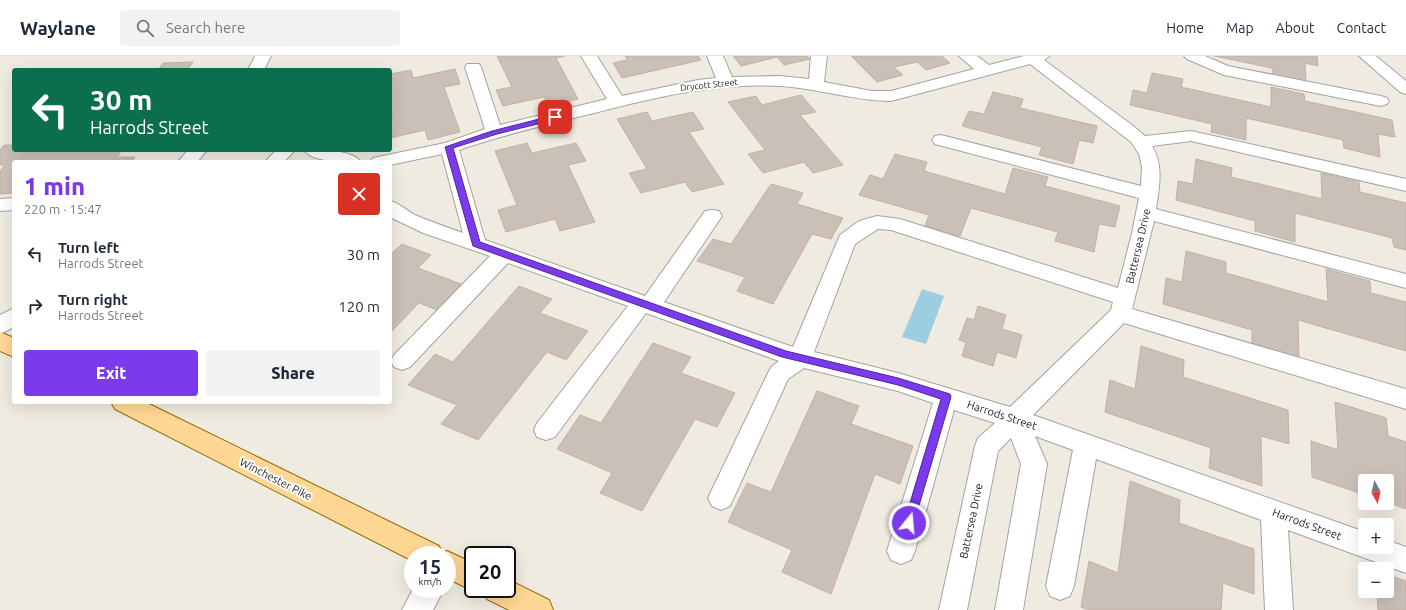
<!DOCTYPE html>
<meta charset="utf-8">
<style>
:root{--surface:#fff;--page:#f2f2f3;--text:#1f2937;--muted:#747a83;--line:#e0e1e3;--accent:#7c3aed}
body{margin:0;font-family:Ubuntu,sans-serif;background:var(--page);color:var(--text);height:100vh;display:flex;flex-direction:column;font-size:15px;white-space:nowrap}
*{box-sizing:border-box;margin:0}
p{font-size:13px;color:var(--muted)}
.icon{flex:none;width:22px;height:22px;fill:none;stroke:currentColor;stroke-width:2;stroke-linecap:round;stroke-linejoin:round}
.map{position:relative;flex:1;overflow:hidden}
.panel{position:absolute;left:12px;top:104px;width:380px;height:244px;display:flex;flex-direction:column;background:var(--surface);border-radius:4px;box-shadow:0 4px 16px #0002}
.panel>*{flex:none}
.guide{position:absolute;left:12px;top:12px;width:380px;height:84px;border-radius:4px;box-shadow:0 4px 16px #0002;background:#0b6e4f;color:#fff;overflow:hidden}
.needle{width:26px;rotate:172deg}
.buttons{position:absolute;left:1358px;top:418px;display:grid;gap:8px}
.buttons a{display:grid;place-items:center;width:36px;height:36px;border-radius:4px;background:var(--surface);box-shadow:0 4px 16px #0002;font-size:20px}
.speed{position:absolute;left:404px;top:490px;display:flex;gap:8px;font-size:20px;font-weight:700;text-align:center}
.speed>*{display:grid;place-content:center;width:52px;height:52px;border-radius:50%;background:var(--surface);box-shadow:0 4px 16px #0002;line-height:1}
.speed small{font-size:10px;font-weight:400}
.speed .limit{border:2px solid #111;border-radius:6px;background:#fff;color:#111}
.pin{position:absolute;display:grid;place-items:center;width:34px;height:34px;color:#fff;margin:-17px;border-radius:8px;box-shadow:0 2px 6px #0006}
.me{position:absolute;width:44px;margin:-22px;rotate:17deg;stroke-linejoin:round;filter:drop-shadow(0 0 3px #0008)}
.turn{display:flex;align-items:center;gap:14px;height:84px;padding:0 12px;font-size:18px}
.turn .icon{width:52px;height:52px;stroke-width:2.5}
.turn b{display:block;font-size:28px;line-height:34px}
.round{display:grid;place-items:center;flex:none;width:42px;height:42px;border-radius:4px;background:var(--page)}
.overview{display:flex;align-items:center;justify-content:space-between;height:68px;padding:0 12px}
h1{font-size:24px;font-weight:800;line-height:30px;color:var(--accent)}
.primary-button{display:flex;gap:8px;margin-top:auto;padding:8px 12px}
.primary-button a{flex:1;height:46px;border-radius:4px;background:var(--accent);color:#fff;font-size:16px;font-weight:800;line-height:46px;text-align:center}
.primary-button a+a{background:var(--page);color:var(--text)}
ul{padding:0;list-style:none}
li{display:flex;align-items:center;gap:12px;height:52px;padding:0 12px}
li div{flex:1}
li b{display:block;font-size:15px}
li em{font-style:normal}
header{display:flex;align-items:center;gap:24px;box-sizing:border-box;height:56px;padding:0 20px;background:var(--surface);border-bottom:1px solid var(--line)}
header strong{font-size:19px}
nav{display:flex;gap:22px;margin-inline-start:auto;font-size:14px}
.search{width:280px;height:36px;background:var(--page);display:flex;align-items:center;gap:10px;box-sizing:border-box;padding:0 14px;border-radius:4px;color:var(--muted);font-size:15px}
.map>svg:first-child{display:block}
.water{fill:#9ccee1}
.building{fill:#cbc0b7;stroke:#c2b1a2}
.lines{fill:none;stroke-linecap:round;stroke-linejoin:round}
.minor-casing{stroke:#a3a3a3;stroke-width:2}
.major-casing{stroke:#946b00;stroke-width:2}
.minor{fill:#fff;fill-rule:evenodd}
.major{fill:#ffd795;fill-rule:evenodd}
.route{fill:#7c3aed;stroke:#51269a}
.labels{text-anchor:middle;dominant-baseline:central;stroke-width:4;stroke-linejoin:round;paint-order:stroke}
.far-street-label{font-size:9px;fill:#1c1c1c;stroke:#fff}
.street-label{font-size:11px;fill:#1c1c1c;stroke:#fff}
</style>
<header>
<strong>Waylane</strong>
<div class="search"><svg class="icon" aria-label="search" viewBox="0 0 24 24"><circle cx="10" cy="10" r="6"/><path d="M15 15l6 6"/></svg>Search here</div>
<nav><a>Home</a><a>Map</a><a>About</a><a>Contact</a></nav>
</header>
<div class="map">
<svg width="1406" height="554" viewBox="0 0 1406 554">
<rect width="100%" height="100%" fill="#efebe1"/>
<path class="water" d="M922 233 944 240 926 288 902 281Z"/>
<path class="building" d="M497 0H565L556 2 578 43 549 50 544 41 503 50 496 34 512 31Z
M625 0H698L701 4 622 22 613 7 627 4Z
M733 0H807L810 3 784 9 777 1 741 10Z
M851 0H942L950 7 926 14 917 6 894 11 903 19 877 26Z
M1214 0H1317L1318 10 1305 7 1306 26 1273 19 1272 12Z
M193 6 187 14H158L163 7Z
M455 13 460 28 444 31 460 76 428 84 425 74 390 82V64L393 63 390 53V18L411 14 413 22Z
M1152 17 1183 23 1181 31 1271 51V31L1304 38 1305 45 1392 64 1395 81 1378 78 1380 101 1344 92 1343 84 1246 62V84L1211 76 1212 68 1130 49 1133 34 1147 37Z
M993 36 1023 43 1020 52 1097 70 1093 87 1079 84 1073 108 1039 99 1042 91 962 70 969 55 984 58Z
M801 39 816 56 800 59 843 109 813 117 804 106 763 117 748 98 765 94 728 46 756 40 762 49Z
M647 56 652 65 693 56 704 73 689 76 724 128 692 136 685 126 641 137 629 117 647 113 617 63Z
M527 87 532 97 576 87 586 105 568 109 595 166 560 175 555 163 506 176 498 154 517 149 495 95Z
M4 89H14V94H122L117 101H135L132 106H14V137L0 138V115L5 109H0V94Z
M895 98 927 106 924 115 1005 138 1013 112 1048 121 1045 130 1120 150 1115 171 1099 168 1094 196 1055 185 1058 176 971 152 960 180 925 170 929 159 859 139 870 119 883 123Z
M1196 103 1232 112 1231 121 1322 143 1321 117 1359 126 1360 136 1406 147V194L1394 191 1392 182 1295 157V186L1255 175V165L1176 144 1178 125 1193 128Z
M771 128 803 137 797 148 843 162 831 183 812 178 773 248 737 235 745 221 697 205 713 183 731 188Z
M402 188 431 199 418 212 461 228 437 254 419 247 390 277V199Z
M1186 195 1226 206V217L1328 246 1326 213 1370 225 1371 237 1406 246V295L1298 264 1299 301 1252 288V274L1163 248 1166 222 1182 226Z
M519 230 552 243 540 257 588 275 566 304 547 296 478 384 441 368 457 349 408 329 435 298 453 306Z
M978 250 1006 259 1002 273 1022 279 1016 302 997 296 993 310 962 300 966 286 959 284 967 262 974 264Z
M653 287 691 301 681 317 735 337 717 371 695 363 642 455 600 437 612 417 557 393 580 359 601 367Z
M1141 290 1184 304 1183 321 1288 354 1289 388 1261 380 1262 430 1209 412 1211 392 1105 356 1110 324 1135 333Z
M817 335 859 350 851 368 913 390 900 428 875 418 831 538 782 516 792 494 728 466 747 427 771 436Z
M1335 346 1386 362 1388 380 1406 386V453L1387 446V425H1365V439L1312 421 1311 385 1338 394Z
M1130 425 1180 444 1179 467 1254 493V538L1223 527 1221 554H1089L1081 551 1089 505 1118 517Z
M1387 518 1406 525V554H1378L1377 535H1387Z"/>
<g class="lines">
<defs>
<path id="minor" d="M255 0H271L264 14H248Z
M581 0H597L622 40 698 24 716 22 707 0H723L732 21 780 20 809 23 811 0H827L824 26 872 35H891L974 13 959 0H977L989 9 1024 0H1050L1044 4 1132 69 1145 80 1191 75 1406 123V135L1191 85 1152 90C1164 109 1159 132 1156 153L1406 218V232L1154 165 1132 253 1406 333V353L1124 267 1033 359 1365 476V491H1387V484L1406 491V517L1288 474 1293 554H1265L1261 464 1096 403 1074 530 1070 540 1060 544 1050 540 1046 530 1073 394 1035 380 1047 408 1023 554H995L1021 408 1011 382 998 395 967 554H939L975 390 978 382 995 367 954 354 915 495 911 504 901 508 891 504 887 495 933 347 898 335 804 312 788 323 730 450 721 454 712 450 708 442 768 317 771 311 779 305 646 257 555 381 546 384 537 381 534 374 537 367 628 250 508 207 410 311 402 314 394 311 391 305 394 299 490 200 423 177 390 161V145C399 147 406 154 415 159 431 166 447 171 463 177L442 98 390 109V106H370L373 102 445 87 485 73 465 11 467 8H479L481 11 500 69 607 43ZM1030 8 1131 86 1139 98 1142 111 1141 130 941 79 935 80 932 84 935 88 1139 142 1132 177 1118 232 900 163 877 160 859 165 840 179 793 291 664 246 722 160 719 155 712 154 705 155 645 240 485 184 459 94C502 79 545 69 590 58 652 42 716 26 780 30 818 32 854 45 891 45ZM878 173 891 174 1113 246 1111 254 1010 351 898 317 814 296 855 188Z
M1184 0H1205L1228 10 1381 40 1387 42 1389 45 1387 48 1381 50 1224 19 1187 3Z
M1359 0H1376L1406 25V38L1400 36Z
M188 94H207L197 106H178Z
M276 94H295L284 106H265Z
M304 94C319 94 352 93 361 106 346 106 313 107 304 94Z
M14 142V154L0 155V143Z
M14 252V271L0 278V259Z
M413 533H444L433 554H402Z"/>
<path id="major" d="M0 276 14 282V301L0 295Z
M111 346H145L439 490 442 497 447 495 473 507V533H477L473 535 447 522V499H413V505L115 353Z
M507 523 549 544 553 554H509L487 543 483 533H507Z"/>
</defs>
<use href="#minor" class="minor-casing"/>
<use href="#major" class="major-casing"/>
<use href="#minor" class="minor"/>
<use href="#major" class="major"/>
</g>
<path class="route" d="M555 59 558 60V63L497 78 453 92 480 186 786 295 898 322 950 338 951 341 913 470 909 472 905 470 904 467 941 343 898 329 782 301 473 190 445 91 492 75Z"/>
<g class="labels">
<g class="far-street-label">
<text transform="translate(709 29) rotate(-6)">Drycott Street</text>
</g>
<g class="street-label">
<text transform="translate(1138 190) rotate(-77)">Battersea Drive</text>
<text transform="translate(1002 359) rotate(18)">Harrods Street</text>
<text transform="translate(276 423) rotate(27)">Winchester Pike</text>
<text transform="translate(971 465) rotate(-78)">Battersea Drive</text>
<text transform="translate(1307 468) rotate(20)">Harrods Street</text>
</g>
</g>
</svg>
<div class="buttons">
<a><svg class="needle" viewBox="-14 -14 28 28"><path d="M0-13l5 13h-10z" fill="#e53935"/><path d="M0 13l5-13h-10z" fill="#747a83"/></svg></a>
<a>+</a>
<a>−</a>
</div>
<div class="speed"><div>15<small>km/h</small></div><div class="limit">20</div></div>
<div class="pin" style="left:555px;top:61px;background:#d93025"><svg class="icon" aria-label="arrive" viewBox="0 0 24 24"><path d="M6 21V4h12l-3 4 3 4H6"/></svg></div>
<svg class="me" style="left:909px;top:467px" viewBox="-20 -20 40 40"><circle r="17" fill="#7c3aed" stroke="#fff" stroke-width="3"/><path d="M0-11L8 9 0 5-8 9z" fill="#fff"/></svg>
<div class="guide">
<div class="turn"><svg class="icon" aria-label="left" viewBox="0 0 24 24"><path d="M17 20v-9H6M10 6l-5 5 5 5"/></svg><div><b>30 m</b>Harrods Street</div></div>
</div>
<section class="panel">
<div class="overview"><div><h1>1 min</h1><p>220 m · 15:47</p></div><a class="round" style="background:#d93025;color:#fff"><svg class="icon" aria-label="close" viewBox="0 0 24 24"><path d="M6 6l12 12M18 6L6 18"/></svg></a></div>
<ul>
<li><svg class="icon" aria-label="left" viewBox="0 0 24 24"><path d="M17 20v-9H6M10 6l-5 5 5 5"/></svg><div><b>Turn left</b><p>Harrods Street</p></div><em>30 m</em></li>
<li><svg class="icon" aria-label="right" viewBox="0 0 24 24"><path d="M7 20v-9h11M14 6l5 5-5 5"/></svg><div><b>Turn right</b><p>Harrods Street</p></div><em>120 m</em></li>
</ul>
<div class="primary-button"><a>Exit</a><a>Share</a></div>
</section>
</div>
